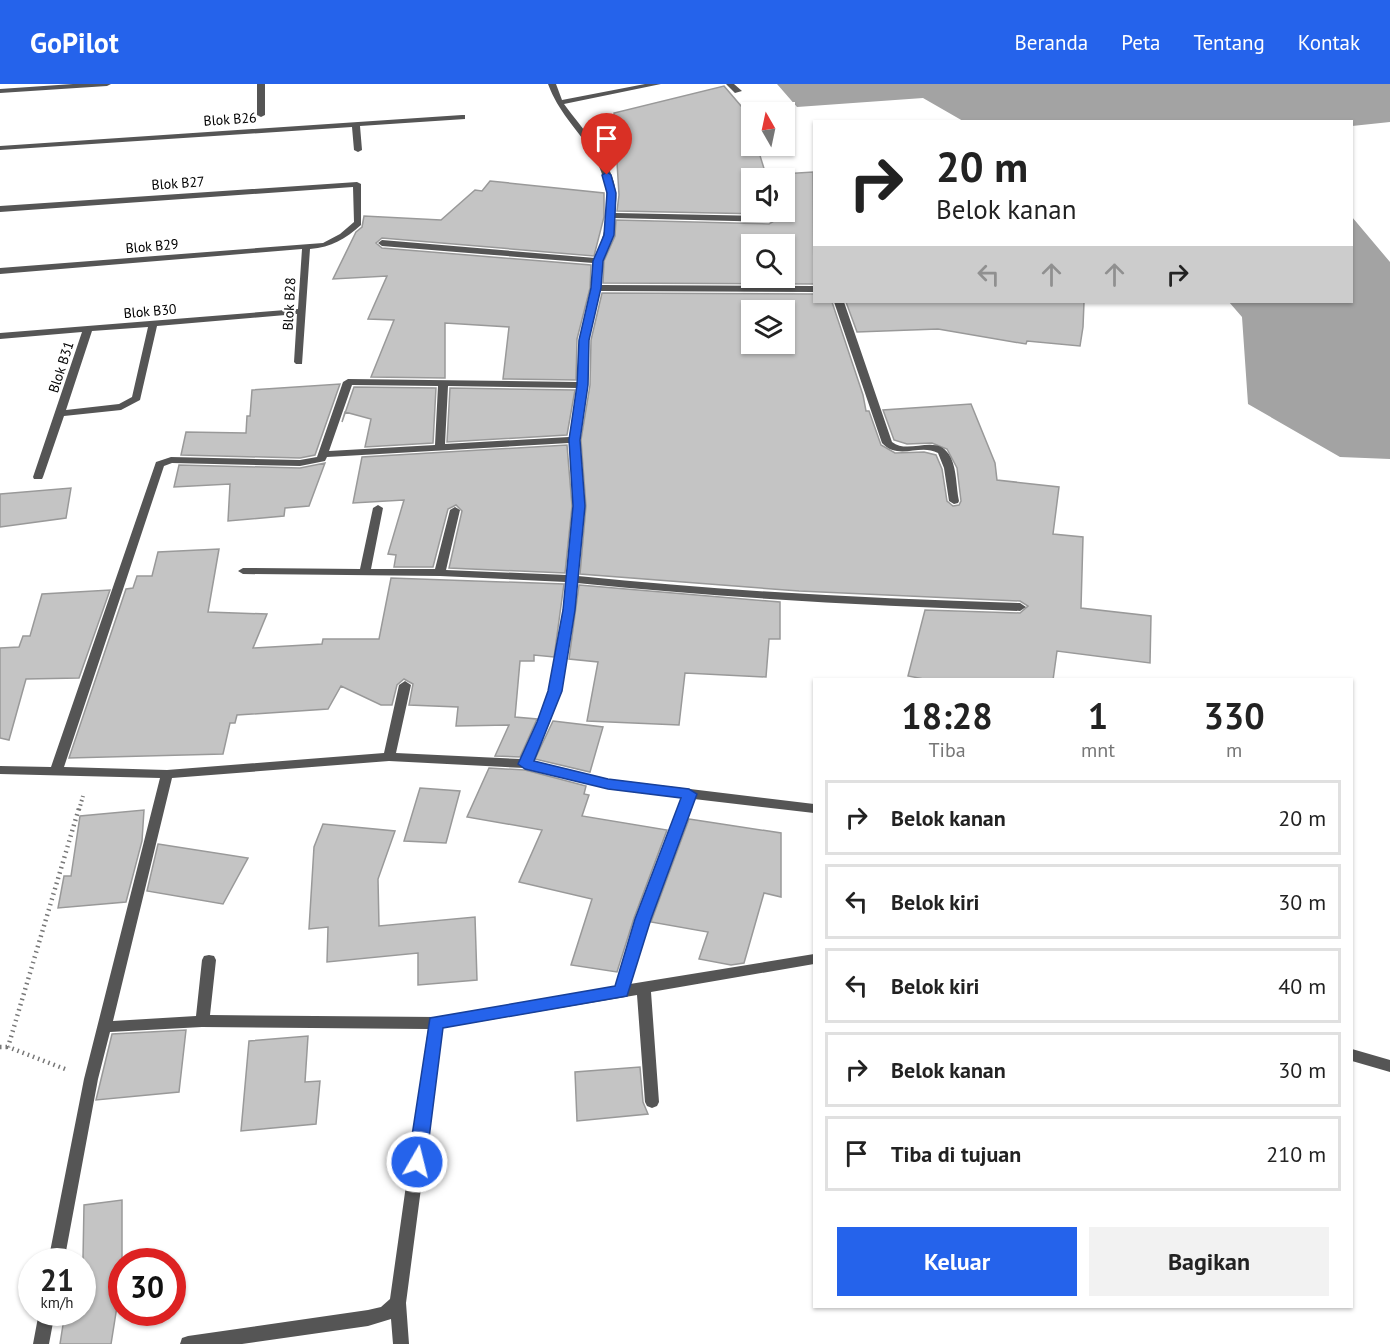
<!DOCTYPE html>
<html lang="id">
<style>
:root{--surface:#fff;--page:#f2f2f2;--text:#222;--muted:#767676;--line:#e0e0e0;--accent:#2563eb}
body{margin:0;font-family:"PT Sans",sans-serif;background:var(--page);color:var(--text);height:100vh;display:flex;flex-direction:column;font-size:22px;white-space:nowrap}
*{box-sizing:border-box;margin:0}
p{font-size:20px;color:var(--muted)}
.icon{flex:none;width:33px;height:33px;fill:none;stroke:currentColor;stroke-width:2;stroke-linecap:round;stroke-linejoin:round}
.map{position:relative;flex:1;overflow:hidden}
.drawer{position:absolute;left:813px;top:594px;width:540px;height:630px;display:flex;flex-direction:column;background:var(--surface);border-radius:0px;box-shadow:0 2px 4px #0004}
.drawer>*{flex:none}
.hud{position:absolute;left:813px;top:36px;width:540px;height:183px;border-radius:0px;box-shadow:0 2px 4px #0004;background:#fff;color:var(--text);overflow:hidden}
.needle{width:39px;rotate:351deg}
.fabs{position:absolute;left:741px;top:18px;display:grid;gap:12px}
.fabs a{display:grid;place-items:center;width:54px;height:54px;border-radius:0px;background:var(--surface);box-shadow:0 2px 4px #0004;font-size:30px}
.speed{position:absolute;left:18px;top:1164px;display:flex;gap:12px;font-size:30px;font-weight:700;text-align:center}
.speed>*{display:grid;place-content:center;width:78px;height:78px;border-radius:50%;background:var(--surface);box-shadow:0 2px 4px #0004;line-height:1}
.speed small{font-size:15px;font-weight:400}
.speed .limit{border:9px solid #d22;background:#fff;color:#111}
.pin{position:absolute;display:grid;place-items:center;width:51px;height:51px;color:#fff;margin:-62px -26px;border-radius:50% 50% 50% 0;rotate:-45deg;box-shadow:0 0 6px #0007}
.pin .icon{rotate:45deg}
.me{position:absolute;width:66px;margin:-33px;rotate:8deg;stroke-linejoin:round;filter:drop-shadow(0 0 4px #0008)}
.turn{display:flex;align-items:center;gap:21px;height:126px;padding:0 24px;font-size:27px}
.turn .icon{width:78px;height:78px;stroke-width:2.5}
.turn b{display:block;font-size:42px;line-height:51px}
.lanes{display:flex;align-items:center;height:57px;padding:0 24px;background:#0003;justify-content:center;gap:30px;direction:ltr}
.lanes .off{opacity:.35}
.eta{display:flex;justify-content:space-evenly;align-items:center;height:102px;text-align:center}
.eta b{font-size:36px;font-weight:800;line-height:42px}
.action{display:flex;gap:12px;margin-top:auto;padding:12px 24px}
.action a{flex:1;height:69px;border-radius:0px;background:var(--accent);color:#fff;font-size:24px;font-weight:800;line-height:69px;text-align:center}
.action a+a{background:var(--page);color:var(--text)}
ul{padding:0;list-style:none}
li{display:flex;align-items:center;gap:18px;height:75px;margin:0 12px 9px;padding:0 12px;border:3px solid var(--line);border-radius:0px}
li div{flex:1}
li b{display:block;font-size:22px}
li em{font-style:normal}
header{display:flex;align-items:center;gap:36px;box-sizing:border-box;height:84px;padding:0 30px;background:var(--accent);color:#fff}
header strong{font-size:28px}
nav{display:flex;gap:33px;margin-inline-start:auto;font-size:21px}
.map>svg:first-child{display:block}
.water{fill:#a3a3a3}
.building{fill:#c4c4c4;stroke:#999;stroke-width:1.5;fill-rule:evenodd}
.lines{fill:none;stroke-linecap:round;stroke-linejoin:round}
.path-far1{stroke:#777;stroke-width:4;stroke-dasharray:1.5 3;stroke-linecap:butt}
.path{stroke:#777;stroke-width:4.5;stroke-dasharray:1.5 4;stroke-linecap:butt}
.minor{fill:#555;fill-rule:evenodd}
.route{fill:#2563eb;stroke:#184099;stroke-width:1.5}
.labels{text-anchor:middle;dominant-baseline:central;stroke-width:4.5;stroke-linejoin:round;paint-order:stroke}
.far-street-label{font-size:14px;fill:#000;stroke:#fff}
</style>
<header>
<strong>GoPilot</strong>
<nav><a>Beranda</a><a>Peta</a><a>Tentang</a><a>Kontak</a></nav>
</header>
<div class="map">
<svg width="1390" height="1260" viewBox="0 0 1390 1260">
<rect width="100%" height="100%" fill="#fff"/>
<path class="water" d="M777 0H1390V38L1352 42V38L963 37 923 14 797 23Z
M1352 133 1390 178V375L1340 373 1248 320 1242 233 1229 218H1352Z"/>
<path class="building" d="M724 2 747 29 752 44V62H757L766 91 813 88 814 200 603 199 604 177 615 152 616 136 769 140 774 137V133L769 130 617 127 619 111 614 29ZM752 94H784V128H752ZM752 160H784V194H752Z
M490 97 604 109V133L594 172 382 154 376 159 382 164 591 181 590 204 577 255 576 296 503 295 509 243 445 239V294L371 293 394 236 368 235 387 192 333 195 356 148 362 143 364 132 441 136 475 106 482 107Z
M602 209 814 210V218H832L863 311 866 327H869L881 361 895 369 924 368 936 371 942 385 947 417 953 422 959 421 961 417 957 384 947 365 932 359 907 360 894 356 883 326 971 320 995 379 997 396 1059 403 1053 450 1083 453 1081 524 1151 532 1150 579 1057 567 1053 596H929L908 592 925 526 1020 529 1028 522 1020 517 799 507 580 490 586 422 581 356 590 301 591 256ZM752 226H784V260H752Z
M846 218H1084L1083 243 1080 262 1027 257 1026 260 938 245 857 248Z
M340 300 315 371 300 374 181 371 186 348 246 349 247 332H250L252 306Z
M354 303 436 304 433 359 365 363 371 335 345 328 342 338Z
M450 304 575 306 567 351 447 358Z
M567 361 572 422 565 489 449 484 462 427 456 421 448 425 433 483H394L396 471 388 470 404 416 353 419 362 373Z
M325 379 309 422 285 424 284 432 228 437 230 400 174 403 179 381 300 384Z
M71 404 66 434 0 443V410Z
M219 465 208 528 267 530 253 564 322 560 323 555H379L391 494 564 500 554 573 534 571V577H520L515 633 537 635 520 673 495 672 509 641 456 642 458 623 409 621 413 600 404 595 397 601 392 621H381L341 602 328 625 237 631 235 639H230L223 670 69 674 126 505 133 504 137 492H152L158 468Z
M579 501 780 518V555H769L766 593 685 589 679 641 587 637 598 578 569 575Z
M110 506 79 594 26 595 9 656 0 654V564L19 563 23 552H30L42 510Z
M553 637 603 643 590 688 535 675Z
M489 684 525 686 586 702 584 710 589 711 582 732 667 746 634 834 617 888 571 881 592 815 519 798 542 746 467 733Z
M420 704 460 707 446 759 404 757Z
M144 726 142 757 126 818 58 824 64 792H71L80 732Z
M689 735 781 749V813L764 809 744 879 731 881 699 875 708 848 651 838Z
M323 740 395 747 378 795 379 842 475 833 477 896 418 901V869L327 878 328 843 309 845 314 763Z
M158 760 248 774 223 820 147 807Z
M186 946 179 1008 96 1016 112 950Z
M308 952 305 998 320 997 316 1040 241 1047 249 957Z
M640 983 643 1018 648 1030 577 1037 575 988Z
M122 1116V1191L111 1260H60L65 1228H82L84 1121Z"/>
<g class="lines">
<path class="path-far1" d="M79 726 83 712"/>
<path class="path" d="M0 963H8
M65 985 8 963 79 724"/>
<path class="minor" d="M73 0H111L107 2 0 9V5Z
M257 0H265V31L261 33 257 31Z
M548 0H556L562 16 645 0H661L564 20C582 45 614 78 616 110 617 116 615 123 615 129L769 132 773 135 769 138 614 134 613 151 602 177 601 201 814 202V208L600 207 589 256 588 301 579 356 584 422 578 492C725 507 872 515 1020 519L1026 523 1020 527C872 522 724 514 577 499L575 526 561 607 550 638 532 677 608 695 814 720V729L694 715 650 835 630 900 814 870V880L651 908 659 1018 657 1022 652 1024 647 1022 645 1018 637 911 442 944 406 1219 409 1260H393L391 1235 368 1242 242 1260H180L182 1254 188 1252 368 1226 381 1223 390 1215 428 945 202 943 110 948 98 995 64 1178H48L84 995 160 694 0 690V682L51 683 156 378 171 373 300 376 317 373 343 298 348 295 578 298 579 256 592 204 593 179 382 162 378 159 382 156 595 174C611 137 613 103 591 67 575 42 559 29 548 0ZM352 301 438 302 435 361 329 367ZM448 302 578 304 569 353 445 360ZM569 359 574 422 567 491 446 486 460 426 455 423 450 426 435 485H371L383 424 378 421 373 424 360 485 243 484 238 487 243 490 440 492 566 498C563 534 558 571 549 605 544 630 531 653 521 675L396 669 411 601 405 597 399 601 384 669 167 686 64 683 164 382 172 379 300 382 325 377 327 373ZM389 677 525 684 608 705 682 713 636 835 615 903 436 933 210 931 216 876 214 872 209 871 204 872 202 876 196 932 113 937 172 694Z
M726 0H734L742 7 735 9Z
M462 31H465V35L360 42 362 66 358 68 354 66 352 43 0 66V62Z
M357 98 361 100V141C345 155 332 163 310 165L302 280H296L294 278 297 230 157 242 140 316 121 326 64 332 43 393 42 395H34L33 393 82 248 0 255V249L298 225 302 165 0 190V184L323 159 340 150 354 138 353 103 0 128V122ZM148 243 132 313 119 320 66 326 92 247Z
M834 218H844L892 358C910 372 938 347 951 374 957 387 956 403 959 417L958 419 954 420 949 417 944 384 938 369C919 359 899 377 882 359Z
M1352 965 1390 976V988L1352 977Z
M39 1228H55L49 1260H33Z"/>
</g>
<path class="route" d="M607 88 611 91 616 109 614 151 603 177 601 204 589 256 588 301 580 356 585 422 575 526 562 607 534 677 608 695 689 705 697 710 651 835 627 912 443 944 426 1078 423 1084 417 1086 411 1084 408 1078 430 934 615 902 635 835 681 714 608 705 525 685 518 680 537 638 548 607 563 526 573 422 569 356 577 301 579 256 591 204 593 177 604 151 607 109 602 91Z"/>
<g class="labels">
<g class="far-street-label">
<text transform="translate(230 35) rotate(-4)">Blok B26</text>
<text transform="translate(178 99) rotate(-4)">Blok B27</text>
<text transform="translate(152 162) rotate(-5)">Blok B29</text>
<text transform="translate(289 220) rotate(-87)">Blok B28</text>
<text transform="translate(150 227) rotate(-5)">Blok B30</text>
<text transform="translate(61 283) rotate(-72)">Blok B31</text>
</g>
</g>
</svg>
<div class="fabs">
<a><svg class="needle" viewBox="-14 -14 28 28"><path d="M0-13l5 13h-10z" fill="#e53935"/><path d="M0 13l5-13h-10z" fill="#767676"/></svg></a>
<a><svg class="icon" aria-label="sound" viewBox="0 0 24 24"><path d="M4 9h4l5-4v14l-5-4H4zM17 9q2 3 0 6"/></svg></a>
<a><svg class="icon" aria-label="search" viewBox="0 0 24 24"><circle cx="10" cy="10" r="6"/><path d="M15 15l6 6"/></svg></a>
<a><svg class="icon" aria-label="layers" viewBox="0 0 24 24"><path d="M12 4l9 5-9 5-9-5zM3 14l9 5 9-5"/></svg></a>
</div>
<div class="speed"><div>21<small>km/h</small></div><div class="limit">30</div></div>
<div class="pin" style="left:607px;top:91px;background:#d93025"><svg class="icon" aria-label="arrive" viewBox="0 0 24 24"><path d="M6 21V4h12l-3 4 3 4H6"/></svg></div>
<svg class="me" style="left:417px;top:1078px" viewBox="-20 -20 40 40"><circle r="17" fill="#2563eb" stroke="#fff" stroke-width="3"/><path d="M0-11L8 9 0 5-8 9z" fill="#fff"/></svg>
<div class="hud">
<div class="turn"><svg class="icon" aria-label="right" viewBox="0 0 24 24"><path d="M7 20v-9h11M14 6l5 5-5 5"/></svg><div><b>20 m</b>Belok kanan</div></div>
<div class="lanes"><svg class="icon off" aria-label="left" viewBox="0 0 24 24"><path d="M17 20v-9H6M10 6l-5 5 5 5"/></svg><svg class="icon off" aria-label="ahead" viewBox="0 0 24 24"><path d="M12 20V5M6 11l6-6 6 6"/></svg><svg class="icon off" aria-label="ahead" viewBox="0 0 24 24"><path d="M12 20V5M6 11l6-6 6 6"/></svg><svg class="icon" aria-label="right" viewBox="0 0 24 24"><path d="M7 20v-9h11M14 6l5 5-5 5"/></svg></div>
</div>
<section class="drawer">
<div class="eta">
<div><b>18:28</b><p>Tiba</p></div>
<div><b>1</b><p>mnt</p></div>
<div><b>330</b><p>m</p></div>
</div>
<ul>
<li><svg class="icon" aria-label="right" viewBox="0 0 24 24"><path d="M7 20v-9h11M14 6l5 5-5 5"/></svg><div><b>Belok kanan</b></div><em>20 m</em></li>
<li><svg class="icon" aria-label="left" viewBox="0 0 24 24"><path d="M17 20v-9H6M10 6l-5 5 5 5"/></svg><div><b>Belok kiri</b></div><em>30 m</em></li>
<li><svg class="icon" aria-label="left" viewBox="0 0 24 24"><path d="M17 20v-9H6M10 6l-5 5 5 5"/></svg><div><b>Belok kiri</b></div><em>40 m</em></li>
<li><svg class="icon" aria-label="right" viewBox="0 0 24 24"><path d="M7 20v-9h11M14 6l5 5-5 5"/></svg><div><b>Belok kanan</b></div><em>30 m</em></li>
<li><svg class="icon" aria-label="arrive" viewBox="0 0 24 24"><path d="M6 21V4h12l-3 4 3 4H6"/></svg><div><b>Tiba di tujuan</b></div><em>210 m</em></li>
</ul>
<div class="action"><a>Keluar</a><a>Bagikan</a></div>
</section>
</div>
